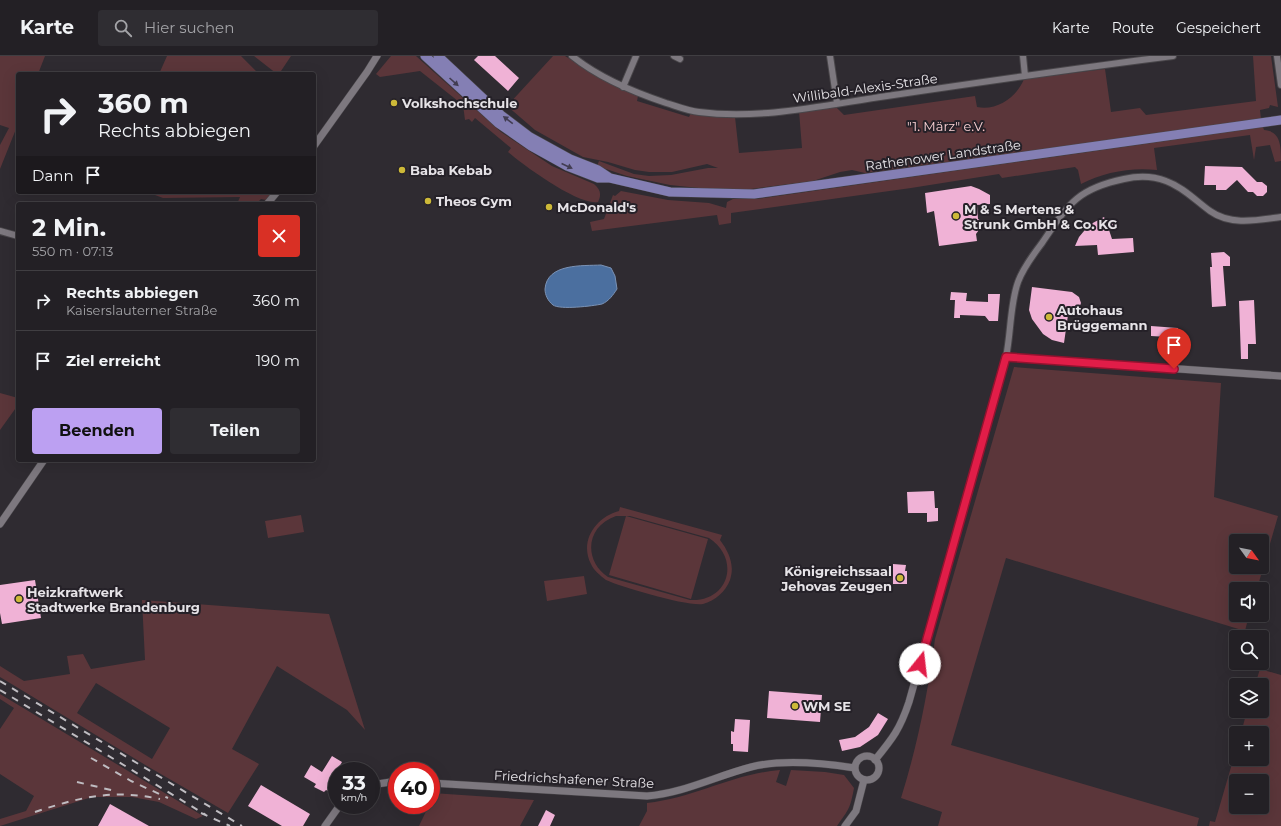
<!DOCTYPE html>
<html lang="de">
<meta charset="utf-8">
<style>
:root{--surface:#232025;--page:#2f2d32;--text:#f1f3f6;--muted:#a3a3a7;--line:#403e42;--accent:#bca0f2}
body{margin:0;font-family:Montserrat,sans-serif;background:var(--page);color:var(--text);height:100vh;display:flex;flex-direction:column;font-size:15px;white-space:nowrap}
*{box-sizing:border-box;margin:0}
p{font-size:13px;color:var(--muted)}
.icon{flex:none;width:22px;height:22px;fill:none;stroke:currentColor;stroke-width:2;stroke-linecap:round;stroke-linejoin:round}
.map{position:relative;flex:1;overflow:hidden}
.drawer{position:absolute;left:16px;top:146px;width:300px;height:260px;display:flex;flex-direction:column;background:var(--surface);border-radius:4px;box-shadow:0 4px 16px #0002,0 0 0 1px var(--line)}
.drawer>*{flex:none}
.banner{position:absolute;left:16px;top:16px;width:300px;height:122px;border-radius:4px;box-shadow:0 4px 16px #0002,0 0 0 1px var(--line);background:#232025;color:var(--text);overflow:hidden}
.needle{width:26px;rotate:123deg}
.tools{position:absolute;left:1229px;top:478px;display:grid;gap:8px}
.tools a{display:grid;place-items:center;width:40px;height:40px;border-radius:4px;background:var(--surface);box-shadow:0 4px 16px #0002,0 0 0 1px var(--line);font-size:20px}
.speed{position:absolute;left:328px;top:706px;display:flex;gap:8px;font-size:20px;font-weight:700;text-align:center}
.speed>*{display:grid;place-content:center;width:52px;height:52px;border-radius:50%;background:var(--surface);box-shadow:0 4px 16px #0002,0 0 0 1px var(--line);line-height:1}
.speed small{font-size:10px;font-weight:400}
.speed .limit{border:6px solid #d22;background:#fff;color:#111}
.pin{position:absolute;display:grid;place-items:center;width:34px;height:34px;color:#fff;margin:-41px -17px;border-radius:50% 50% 50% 0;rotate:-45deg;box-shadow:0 0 4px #0007}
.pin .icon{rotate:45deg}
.me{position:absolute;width:44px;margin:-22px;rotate:16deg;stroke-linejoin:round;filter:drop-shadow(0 0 3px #0008)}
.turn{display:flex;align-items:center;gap:14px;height:84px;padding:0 16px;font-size:18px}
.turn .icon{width:52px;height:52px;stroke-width:2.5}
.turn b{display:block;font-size:28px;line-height:34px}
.then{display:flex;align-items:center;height:38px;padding:0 16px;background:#0003;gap:8px;font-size:15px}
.round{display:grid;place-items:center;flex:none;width:42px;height:42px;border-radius:4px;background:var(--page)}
.summary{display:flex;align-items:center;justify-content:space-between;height:68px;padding:0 16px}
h1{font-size:24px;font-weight:700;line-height:30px}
.primary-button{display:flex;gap:8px;margin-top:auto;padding:8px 16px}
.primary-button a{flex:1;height:46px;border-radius:4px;background:var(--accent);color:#111;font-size:16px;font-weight:700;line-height:46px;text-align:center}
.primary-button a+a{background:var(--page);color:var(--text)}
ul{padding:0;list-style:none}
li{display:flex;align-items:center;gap:12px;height:60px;padding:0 16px;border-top:1px solid var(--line)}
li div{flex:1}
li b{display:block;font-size:15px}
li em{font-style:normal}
header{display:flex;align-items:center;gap:24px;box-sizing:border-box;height:56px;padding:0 20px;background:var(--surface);border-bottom:1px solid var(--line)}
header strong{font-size:19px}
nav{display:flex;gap:22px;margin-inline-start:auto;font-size:14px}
.search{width:280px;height:36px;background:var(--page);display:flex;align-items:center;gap:10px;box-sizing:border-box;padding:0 14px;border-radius:4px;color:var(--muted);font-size:15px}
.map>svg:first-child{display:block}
.green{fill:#5b363a;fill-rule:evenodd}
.water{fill:#4b6f9f;stroke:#7a92b5}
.building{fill:#f0b2d6}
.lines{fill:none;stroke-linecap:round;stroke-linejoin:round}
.minor-casing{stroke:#49464a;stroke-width:8}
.tertiary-casing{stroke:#49464a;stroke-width:8}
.primary-casing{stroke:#49464a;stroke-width:10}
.minor{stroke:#7d787f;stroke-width:6}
.tertiary{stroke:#7d787f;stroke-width:7}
.primary{stroke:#847fb4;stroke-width:9}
.rail{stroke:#bfbcc1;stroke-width:2;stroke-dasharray:7 7;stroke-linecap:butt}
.oneway{fill:#423d52}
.route-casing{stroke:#92132f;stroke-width:10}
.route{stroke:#e11d48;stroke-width:7}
.poi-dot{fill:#cdb938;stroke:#252128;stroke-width:1.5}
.labels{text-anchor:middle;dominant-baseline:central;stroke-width:4;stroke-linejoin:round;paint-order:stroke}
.street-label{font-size:13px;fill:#e6e3e7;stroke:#252128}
.poi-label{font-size:13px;font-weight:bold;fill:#e6e3e7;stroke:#252128;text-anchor:start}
.park-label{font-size:13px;fill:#fcd3d6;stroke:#252128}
</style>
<header>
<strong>Karte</strong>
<div class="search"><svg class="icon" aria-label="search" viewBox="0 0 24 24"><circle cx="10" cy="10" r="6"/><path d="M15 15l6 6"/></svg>Hier suchen</div>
<nav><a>Karte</a><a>Route</a><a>Gespeichert</a></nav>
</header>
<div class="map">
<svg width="1281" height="770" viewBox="0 0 1281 770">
<rect width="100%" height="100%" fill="#2f2b31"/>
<path class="green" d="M0 0H45L38 18H18V68L0 113V89L9 72 0 69Z
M167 0H241L259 18H159Z
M254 0H291L279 18H277Z
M391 0H416L501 76 552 110 594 128C600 133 602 138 598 146 579 150 523 109 508 96L511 92 475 62 472 66 469 63 465 64 463 49 420 15 380 21 376 18Z
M553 0H565L617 31 638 40 637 45 689 61 691 57 715 61H735L739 97 802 92 799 55 835 50 844 59 975 40 977 51C997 55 1017 41 1024 23L1105 13 1111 56 1140 52 1146 59 1256 45 1253 0H1271L1278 51 1270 49 1269 52 1260 54 1261 63 1149 79 865 117 852 114 840 116 813 125 751 133 718 134 670 129 627 120 597 110 599 105 634 118 649 120 671 119 708 112H718L707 108 672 116H649L635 114 608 106 583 101 535 74 507 50Z
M1263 71 1264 74C1281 75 1281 91 1281 105L1275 106 1270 89 1256 91 1254 104 1250 79 1154 92 1157 114C1132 111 1103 116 1081 128L1078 114 1075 111 1002 122 999 118 911 132 731 157V167L719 169 717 159 592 175 590 166 604 163 613 139 615 140 621 135 668 144 709 147 726 152 727 146 733 143H757Z
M147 136H273L266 144 261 143 257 147 259 148H237L240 141 163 142Z
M1014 311 1221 327 1214 441 1278 460 1257 533H1236V559H1249L1245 575 1006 502 951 689 1199 762 1197 770H938L942 756 901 742C917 691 928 637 935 583ZM1236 485H1262V511H1236Z
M0 337 18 342V349L0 374Z
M620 451 722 479 720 484C729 496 735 509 730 524 726 535 715 545 703 548 689 551 621 531 606 524 600 519 594 515 591 508 579 485 596 461 619 455ZM616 460H630L709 482C741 503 729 546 690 544L608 521C583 504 586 470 616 460Z
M301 459 304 476 268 482 265 465Z
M626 460 708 483 691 543 609 519Z
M584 520 587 538 547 545 544 525Z
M142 544 329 558 365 674 347 654 277 610 232 693 259 708 228 757 147 710 0 621V610L24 625 70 618 67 600 83 598 91 613 145 604ZM96 627 170 672 152 703 77 657Z
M1260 613 1281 619V770H1209L1210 765 1215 766 1236 694V703H1262V677H1241L1247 655H1262V629H1255ZM1236 725H1262V751H1236Z
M0 638 203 760 196 763 159 746 132 741H92L0 770V763L26 755 34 740 0 718V673L14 652 0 643Z
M780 714 776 726 786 730 791 714 825 716 844 719 854 732C850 753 849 753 837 770H639L647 755V747C695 742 732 718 780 714Z
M432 737 534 744 520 770H419L429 749H431Z"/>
<path class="water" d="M601 209 611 212 615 220 617 233C613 239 609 245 602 248 593 250 560 254 553 249 548 245 545 239 545 233 547 207 583 210 601 209Z"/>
<path class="building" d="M478 0H495L519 22 508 35 474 4Z
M1205 110 1242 111 1257 126H1262L1267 130V136L1263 140H1257L1253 136H1248L1237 124 1226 134H1216V129H1204Z
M971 130 979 133 990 139V148L977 149 978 163 984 167 976 178 977 185 939 190 934 155 927 157 925 137Z
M1104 161 1107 167 1115 166V174H1109L1112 183 1133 182 1134 196 1098 199 1097 189 1075 190 1079 181 1089 169Z
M1224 196 1230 201V210H1223L1226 250 1212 251 1210 211H1212L1211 197Z
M1032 231 1072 236 1079 241 1081 247 1078 255 1068 259 1064 287 1052 284 1043 278 1032 263 1029 254Z
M951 236 967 237 966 245 988 246V238H1000L998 265H989L985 260 960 259V262H954L955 244H950Z
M1254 244 1256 288H1248V303H1241L1239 245Z
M1151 270 1178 272 1177 290 1168 289V281L1151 280Z
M934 435 935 452H938V465L927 466V457H908L907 436Z
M893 508 906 509 905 515H907V528H893Z
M35 524 41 562 2 568 0 557V529Z
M769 635 822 639 820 666 767 662Z
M878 657 888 663 878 679 860 691 842 695 839 684 855 681 869 671Z
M735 663 750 664 748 696 733 695V688H731V675L734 676Z
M332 700 342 706 333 722 335 723 328 735 326 734 324 736 314 731 316 728 304 721 311 709 322 716Z
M261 729 310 758 303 770H282L248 750Z
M110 748 149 770H98Z
M546 754 555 759 550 770H538Z"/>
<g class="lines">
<defs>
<path id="minor" d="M572 0C599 22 633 36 666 47 676 50 688 55 699 56 761 64 825 49 887 40 982 26 1077 12 1173 0
M674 0 680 3
M830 0 837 47
M1023 0 1025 20
M1277 0 1281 29
M623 31 636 0
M0 175 18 180
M1006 301C1011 277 1010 248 1018 226 1023 212 1033 199 1042 187 1068 149 1076 133 1124 123 1137 120 1153 120 1166 125 1183 131 1196 145 1210 155 1231 170 1258 164 1281 161"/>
<path id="tertiary" d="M314 90 367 16 377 0
M267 148 277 136
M0 468 44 404
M855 712a12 12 0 1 1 24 0a12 12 0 1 1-24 0Z
M875 704C893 682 900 673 909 646L1006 301 1281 320
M431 727 647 740C684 737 716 720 751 711 782 703 823 707 855 712
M371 729 397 725
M325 770 340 749
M845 770 856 755 864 724"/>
<path id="primary" d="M425 0 498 67 531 90 567 110 598 122H610L670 136 754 138 1281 64
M438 0 501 59 530 81 570 103 598 114 610 122"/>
</defs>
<use href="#minor" class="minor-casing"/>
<use href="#tertiary" class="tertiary-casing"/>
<use href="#primary" class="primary-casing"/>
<use href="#minor" class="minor"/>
<use href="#tertiary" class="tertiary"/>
<use href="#primary" class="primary"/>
<path class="rail" d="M0 625 242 770
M0 634 206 759
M91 702 131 725 168 742
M77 726 115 735
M35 756C80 741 113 733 160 743
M201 757 230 770"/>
</g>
<defs><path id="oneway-solid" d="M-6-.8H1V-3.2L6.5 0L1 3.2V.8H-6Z"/></defs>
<g class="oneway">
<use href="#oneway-solid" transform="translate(454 26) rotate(42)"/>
<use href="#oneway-solid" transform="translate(508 64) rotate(-143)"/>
<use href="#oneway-solid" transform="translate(567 110) rotate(25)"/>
</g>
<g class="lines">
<defs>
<path id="route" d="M920 608 1006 301 1174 313"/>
</defs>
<use href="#route" class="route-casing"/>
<use href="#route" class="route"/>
</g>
<g class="poi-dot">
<circle cx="394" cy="47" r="4"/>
<circle cx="402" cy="114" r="4"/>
<circle cx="428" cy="145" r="4"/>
<circle cx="549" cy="151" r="4"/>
<circle cx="956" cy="160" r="4"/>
<circle cx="1049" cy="261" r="4"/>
<circle cx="900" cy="522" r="4"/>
<circle cx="19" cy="543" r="4"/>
<circle cx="795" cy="650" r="4"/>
</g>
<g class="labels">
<g class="street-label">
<text transform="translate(865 32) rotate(-8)">Willibald-Alexis-Straße</text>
<text transform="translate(943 99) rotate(-8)">Rathenower Landstraße</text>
<text transform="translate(574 723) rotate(3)">Friedrichshafener Straße</text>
</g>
<g class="poi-label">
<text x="402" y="47">Volkshochschule</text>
<text x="410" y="114">Baba Kebab</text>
<text x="436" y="145">Theos Gym</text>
<text x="557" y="151">McDonald's</text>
<text x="964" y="153">M &amp; S Mertens &amp;<tspan x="964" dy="15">Strunk GmbH &amp; Co. KG</tspan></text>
<text x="1057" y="254">Autohaus<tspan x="1057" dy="15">Brüggemann</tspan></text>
<text x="892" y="515" text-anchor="end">Königreichssaal<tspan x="892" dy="15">Jehovas Zeugen</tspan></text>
<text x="27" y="536">Heizkraftwerk<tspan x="27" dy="15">Stadtwerke Brandenburg</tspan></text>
<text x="803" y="650">WM SE</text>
</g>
<g class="park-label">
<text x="946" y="70">"1. März" e.V.</text>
</g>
</g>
</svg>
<div class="tools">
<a><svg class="needle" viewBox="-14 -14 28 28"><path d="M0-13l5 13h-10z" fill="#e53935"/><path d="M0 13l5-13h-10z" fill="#a3a3a7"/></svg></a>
<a><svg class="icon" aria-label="sound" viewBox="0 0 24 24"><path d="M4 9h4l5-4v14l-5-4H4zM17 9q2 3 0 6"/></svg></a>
<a><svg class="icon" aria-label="search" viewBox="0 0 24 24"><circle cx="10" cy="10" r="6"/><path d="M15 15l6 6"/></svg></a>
<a><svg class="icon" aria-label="layers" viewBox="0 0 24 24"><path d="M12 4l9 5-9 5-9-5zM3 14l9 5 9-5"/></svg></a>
<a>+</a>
<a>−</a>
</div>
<div class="speed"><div>33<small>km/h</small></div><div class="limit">40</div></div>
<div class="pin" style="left:1174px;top:313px;background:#d93025"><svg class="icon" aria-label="arrive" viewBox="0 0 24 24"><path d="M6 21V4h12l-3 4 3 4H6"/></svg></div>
<svg class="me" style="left:920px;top:608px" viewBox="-20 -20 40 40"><circle r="19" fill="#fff"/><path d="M0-13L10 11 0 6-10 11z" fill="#e11d48"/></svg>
<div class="banner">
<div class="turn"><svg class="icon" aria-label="right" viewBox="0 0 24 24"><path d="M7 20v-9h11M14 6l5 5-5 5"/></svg><div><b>360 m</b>Rechts abbiegen</div></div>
<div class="then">Dann<svg class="icon" aria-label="arrive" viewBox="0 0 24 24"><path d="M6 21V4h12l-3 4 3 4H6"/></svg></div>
</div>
<section class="drawer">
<div class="summary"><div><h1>2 Min.</h1><p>550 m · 07:13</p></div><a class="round" style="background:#d93025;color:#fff"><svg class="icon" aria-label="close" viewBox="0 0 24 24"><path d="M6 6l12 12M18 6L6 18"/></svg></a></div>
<ul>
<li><svg class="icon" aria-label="right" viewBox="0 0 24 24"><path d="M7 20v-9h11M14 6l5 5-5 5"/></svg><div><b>Rechts abbiegen</b><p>Kaiserslauterner Straße</p></div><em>360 m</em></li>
<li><svg class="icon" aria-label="arrive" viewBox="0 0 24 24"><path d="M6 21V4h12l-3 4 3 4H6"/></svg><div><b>Ziel erreicht</b></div><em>190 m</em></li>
</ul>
<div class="primary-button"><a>Beenden</a><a>Teilen</a></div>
</section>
</div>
